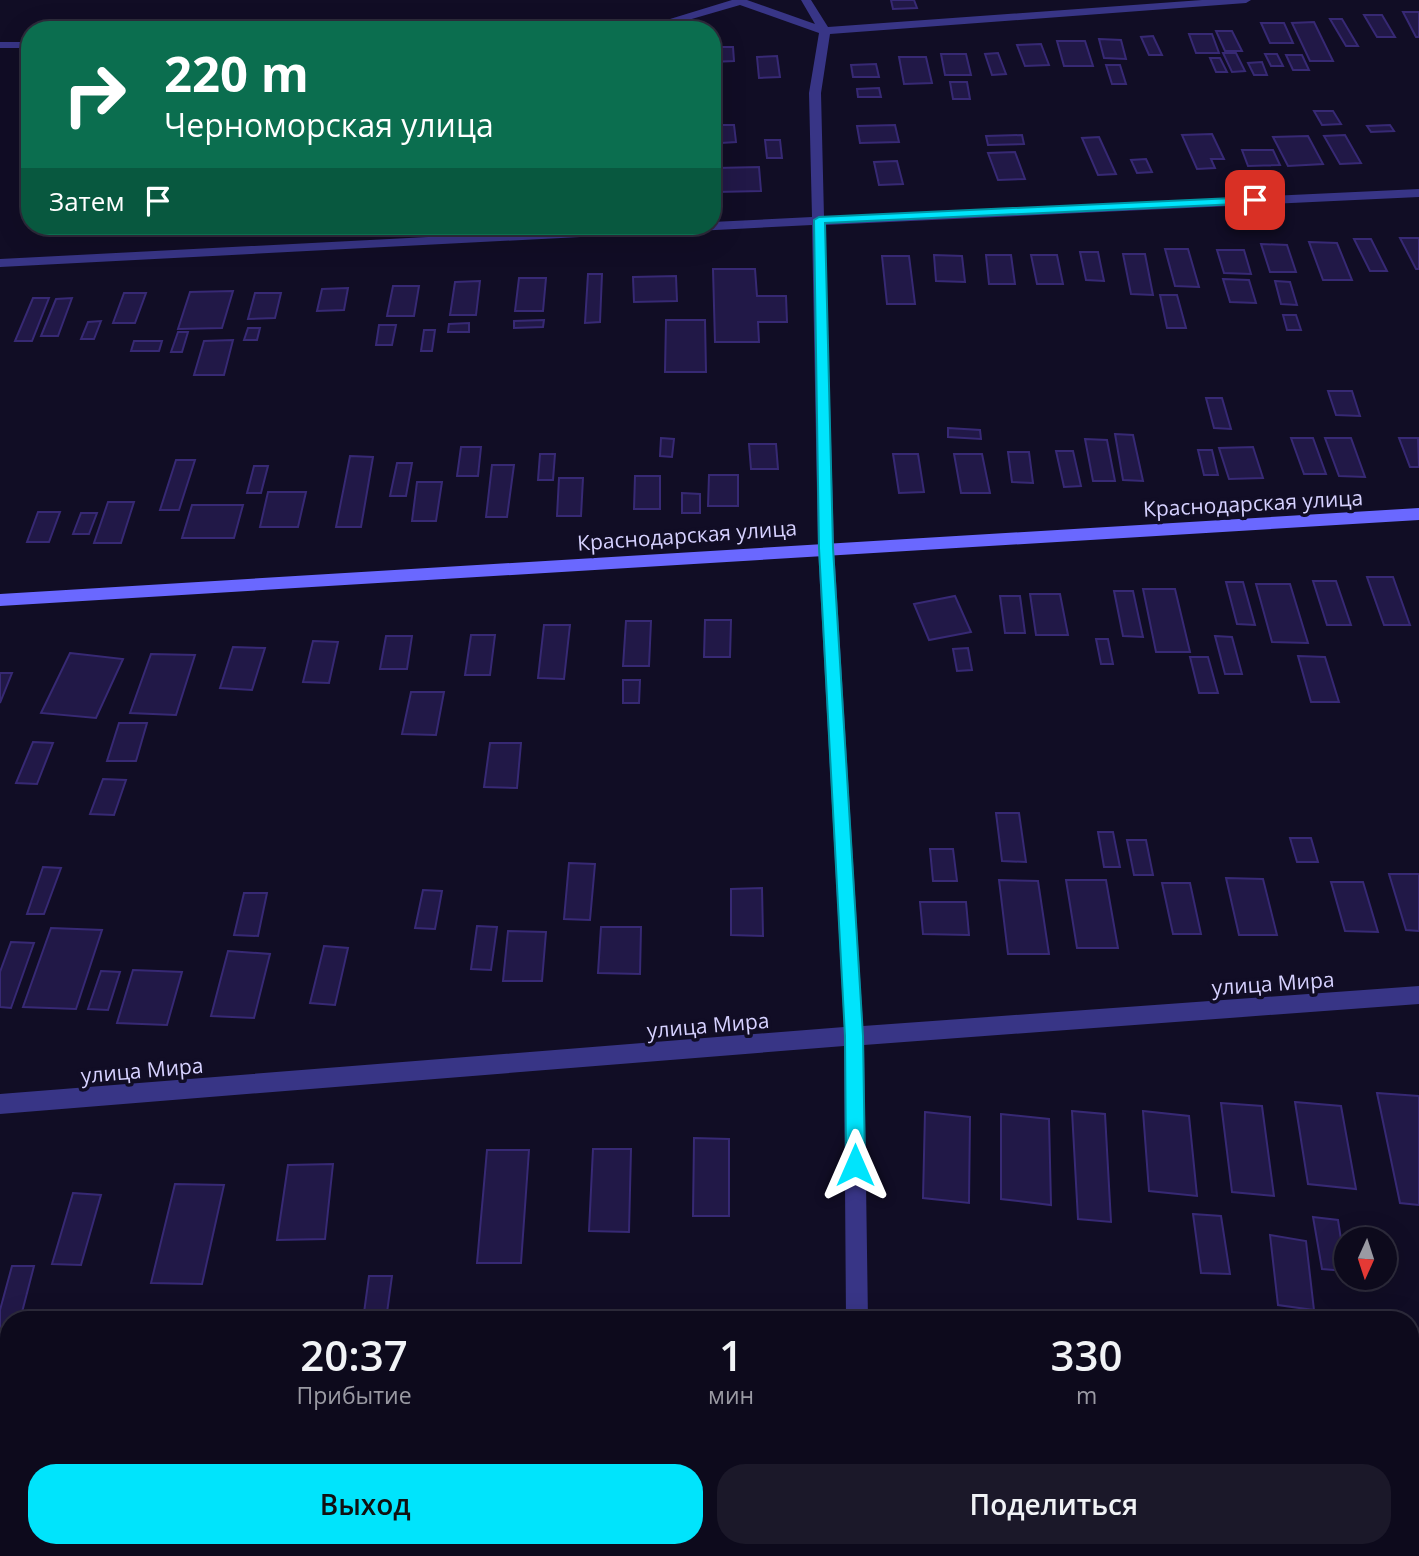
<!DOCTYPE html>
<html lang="ru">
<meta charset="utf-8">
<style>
:root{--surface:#0d0a1c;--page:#1b1829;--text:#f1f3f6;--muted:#9a9aa3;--line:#2d2b3b;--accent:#00e4fc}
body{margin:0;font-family:"Open Sans",sans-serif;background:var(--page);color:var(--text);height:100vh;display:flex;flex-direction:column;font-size:26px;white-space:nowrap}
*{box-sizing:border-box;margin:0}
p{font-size:23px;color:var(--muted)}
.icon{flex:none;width:38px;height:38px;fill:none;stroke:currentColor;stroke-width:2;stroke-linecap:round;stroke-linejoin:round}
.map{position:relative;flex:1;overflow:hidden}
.side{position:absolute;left:0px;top:1311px;width:1419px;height:247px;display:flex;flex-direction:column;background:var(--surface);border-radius:28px 28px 0 0;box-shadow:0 7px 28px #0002,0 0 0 2px var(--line)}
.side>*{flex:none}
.top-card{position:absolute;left:21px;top:21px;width:700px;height:214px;border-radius:28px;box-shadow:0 7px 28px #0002,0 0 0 2px var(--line);background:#0b6e4f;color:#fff;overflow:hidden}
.needle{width:46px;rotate:183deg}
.tools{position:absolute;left:1334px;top:1227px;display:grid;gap:14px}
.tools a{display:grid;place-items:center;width:63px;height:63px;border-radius:50%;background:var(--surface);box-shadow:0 7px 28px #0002,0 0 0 2px var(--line);font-size:35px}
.pin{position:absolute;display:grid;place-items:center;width:60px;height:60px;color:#fff;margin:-30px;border-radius:14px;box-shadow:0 4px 10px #0006}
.me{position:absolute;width:77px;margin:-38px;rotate:0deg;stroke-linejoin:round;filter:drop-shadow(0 0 5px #0008)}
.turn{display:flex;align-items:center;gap:24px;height:147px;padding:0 28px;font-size:32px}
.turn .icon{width:91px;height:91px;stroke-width:2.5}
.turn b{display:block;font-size:49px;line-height:60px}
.then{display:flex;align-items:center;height:66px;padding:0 28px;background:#0003;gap:14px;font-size:26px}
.eta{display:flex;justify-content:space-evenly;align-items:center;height:119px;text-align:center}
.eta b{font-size:42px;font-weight:600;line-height:49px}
.cta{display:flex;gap:14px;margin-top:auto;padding:14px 28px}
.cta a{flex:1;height:80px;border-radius:28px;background:var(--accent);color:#111;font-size:28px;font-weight:600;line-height:80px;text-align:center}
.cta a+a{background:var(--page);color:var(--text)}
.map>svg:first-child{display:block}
.building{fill:#211847;stroke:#372974;stroke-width:2}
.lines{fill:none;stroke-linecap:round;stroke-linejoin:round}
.street{fill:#383586;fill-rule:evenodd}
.secondary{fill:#6a68ff;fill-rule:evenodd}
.route{fill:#00e4fc;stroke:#0094a4;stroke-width:2}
.labels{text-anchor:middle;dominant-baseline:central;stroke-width:7;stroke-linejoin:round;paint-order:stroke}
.street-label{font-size:21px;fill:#d6d1ff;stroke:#110d25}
</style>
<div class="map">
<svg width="1419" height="1556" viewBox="0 0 1419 1556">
<rect width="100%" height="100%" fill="#110d25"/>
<path class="building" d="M891 0H914L917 8 893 9Z
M1403 12H1419V37H1416Z
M1364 15H1382L1395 37H1377Z
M1330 19H1342L1358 46H1346Z
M1314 22 1333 61H1310L1292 23Z
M1261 23H1284L1293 43H1270Z
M1216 31H1232L1242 51H1225Z
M1189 34H1212L1219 53H1196Z
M1153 36 1162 55H1149L1141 37Z
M1099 39 1121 40 1126 59 1104 58Z
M1057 41H1085L1093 66H1064Z
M1041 44 1049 65 1025 66 1017 45Z
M712 47H733L734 61 712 62Z
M998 53 1006 74 992 75 985 54Z
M1223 53H1236L1245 71 1232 72Z
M941 54H966L971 75H945Z
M1265 54H1277L1283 66H1271Z
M1286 55H1302L1309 70H1293Z
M777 56 780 77 759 78 757 57Z
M899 57H926L932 83 904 84Z
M1210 58H1220L1227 72H1216Z
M1262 62 1267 75H1254L1248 63Z
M876 64 879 77H853L851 65Z
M1106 65H1120L1126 84H1112Z
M950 82H967L970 99H953Z
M879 88 881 97H858L857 89Z
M1314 111H1333L1341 124 1322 125Z
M719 125H734L736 142 721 143Z
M895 125 899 142 860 143 857 126Z
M1390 125 1394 131 1371 132 1367 126Z
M1212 134 1224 159H1211L1215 168 1197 169 1182 135Z
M1022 135 1024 144 988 145 986 136Z
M1345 135 1361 163 1340 164 1324 136Z
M1308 136 1323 164 1288 166 1273 137Z
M1099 137 1116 174 1098 175 1082 138Z
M765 140H780L782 158H767Z
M1242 150H1273L1280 165 1248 166Z
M1015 152 1025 179 998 180 988 153Z
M1146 159 1152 172 1137 173 1131 160Z
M897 161 903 184 879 185 874 162Z
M759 167 761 191 717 192 716 168Z
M1400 238H1419V269H1416Z
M1354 239H1371L1387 271H1370Z
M1309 242 1337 243 1352 280H1323Z
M1261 244 1287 245 1296 272H1270Z
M1165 249H1188L1199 287 1175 286Z
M1217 250H1244L1251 274 1224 273Z
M1080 252H1098L1104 281 1086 280Z
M1123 254H1145L1153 295 1131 294Z
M934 255 962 256 965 282 936 281Z
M986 255H1011L1015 284H989Z
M1031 255H1057L1063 284H1037Z
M882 256H909L915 304H887Z
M713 269H755L757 296H786L787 322H758L759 342H715Z
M588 274H602L600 322 585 323Z
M676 276 677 301 634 302 633 277Z
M519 278H546L543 311H515Z
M1223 279 1249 280 1256 303 1230 302Z
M480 281 476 315H450L455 282Z
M1275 281 1290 282 1297 305 1281 304Z
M393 286H419L414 316H387Z
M348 288 344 310 317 311 322 289Z
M233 291 222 328 178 329 190 292Z
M124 293H146L135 323H113Z
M255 293H281L275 318 248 319Z
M1160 295H1177L1186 328H1167Z
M33 298H49L32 341H15Z
M72 298 58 336H41L56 299Z
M1283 315H1296L1301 330H1287Z
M544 320 543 327 514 328V321Z
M666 320H705L706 372H665Z
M101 321 94 339H81L88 322Z
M469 323V332H448L449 324Z
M379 325H396L392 345H376Z
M248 328H260L257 340H244Z
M424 330H435L432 351H421Z
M178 332H188L182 352H171Z
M233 340 224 375H194L204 341Z
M134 341H162L159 351H131Z
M1328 391H1352L1360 416 1336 415Z
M1206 398H1222L1231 429 1214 428Z
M948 428 980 430 981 439 948 437Z
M1115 434 1133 435 1143 481 1123 480Z
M661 438 674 439 672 457 660 456Z
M1291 438H1313L1326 474H1304Z
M1325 438H1351L1365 477 1339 476Z
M1399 438H1418L1419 467H1410Z
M1085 439 1107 440 1115 481H1093Z
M749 444H776L778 469H751Z
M461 447H481L478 476H457Z
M1253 447 1263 478 1229 479 1219 448Z
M1198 450H1212L1218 475H1204Z
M1056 451H1073L1081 486 1064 487Z
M1008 452H1029L1033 483 1012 482Z
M540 454H555L553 480H538Z
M893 454H918L924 492 899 493Z
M954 454H982L990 493H961Z
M350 456 373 457 361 527H336Z
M176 460H195L179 510H160Z
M397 463H412L406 496H390Z
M492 465H514L507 517H486Z
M254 466H268L261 493H247Z
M709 475H738V506H708Z
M635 476H660V509H634Z
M559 478H583L581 516H557Z
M417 482H442L436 521H412Z
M268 492H306L298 527H260Z
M682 493 700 494V513H682Z
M108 502H134L121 543H94Z
M192 505H243L234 538H182Z
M38 512H60L49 542H27Z
M81 513H97L89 534H73Z
M1367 577H1393L1410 625H1384Z
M1313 581H1336L1351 625H1327Z
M1226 582H1243L1255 625 1237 624Z
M1256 584H1290L1308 643 1272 642Z
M1143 589H1175L1190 652H1156Z
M1114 591H1133L1143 637 1123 636Z
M1030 594H1060L1068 635H1036Z
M955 596 971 632 929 640 914 604Z
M1000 596H1020L1025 633H1005Z
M705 620H731L730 657H704Z
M626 621H651L649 666H623Z
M544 625H570L564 679 538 678Z
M471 635H495L490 675H465Z
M386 636H412L407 669H380Z
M1215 636 1232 637 1242 674H1225Z
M1096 639H1108L1113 664H1101Z
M313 641 338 642 329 683 303 682Z
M233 647 265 648 252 690 220 688Z
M968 648 972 670 957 671 953 649Z
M70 653 123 659 96 718 41 713Z
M151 654 195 655 176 715 130 713Z
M1298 656 1325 657 1339 702H1311Z
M1190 657H1208L1218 693H1199Z
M0 673H12L0 703Z
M623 680H640L639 703H623Z
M411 692H444L436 735 402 734Z
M119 723H147L136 761H107Z
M33 742 53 743 37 784 16 783Z
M490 743H521L517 788 484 787Z
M103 779 126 780 114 815 90 814Z
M996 813H1019L1026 862 1002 861Z
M1098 832H1113L1120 867H1104Z
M1290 838H1311L1318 862H1297Z
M1127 840H1146L1153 875H1134Z
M930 849H953L957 881H933Z
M569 863 595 864 590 920 564 919Z
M43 867 61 868 44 914H27Z
M1389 874H1419V931L1406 930Z
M1226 878 1263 879 1277 935H1239Z
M999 880 1038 881 1049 954H1008Z
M1066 880H1106L1118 948H1077Z
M1331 882H1363L1378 932 1345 931Z
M1162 883H1190L1201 934H1173Z
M762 888 763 936 731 935V889Z
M423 890 442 891 435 929 415 928Z
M244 893H267L258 936 234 935Z
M920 902H966L969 935 923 934Z
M477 926 497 927 491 970 471 969Z
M601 927H641L640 974 598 973Z
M51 928 102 930 76 1009 23 1007Z
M508 931 546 932 542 981H503Z
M11 942 34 943 11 1008 0 1007V972Z
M324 946 348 948 335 1005 310 1003Z
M228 951 270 954 254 1018 211 1016Z
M133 970 182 972 167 1025 117 1023Z
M101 971 120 972 108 1010 88 1009Z
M1377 1093 1419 1096V1205L1400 1203Z
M1295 1102 1341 1106 1356 1189 1308 1184Z
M1221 1103 1262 1106 1274 1196 1232 1192Z
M1072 1111 1105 1114 1111 1222 1078 1219Z
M1143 1111 1189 1116 1197 1196 1149 1191Z
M925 1112 970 1117 969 1203 923 1198Z
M1001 1114 1049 1119 1051 1205 1001 1199Z
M694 1138 729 1139V1216H693Z
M593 1149H631L629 1232 589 1231Z
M487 1150H529L521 1263H477Z
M333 1164 325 1239 277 1240 288 1165Z
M175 1184 224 1185 202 1284 151 1283Z
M73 1193 101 1195 81 1265 52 1264Z
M1193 1214 1221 1216 1230 1274 1201 1273Z
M1313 1217 1338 1220 1346 1271 1322 1269Z
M1270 1235 1306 1241 1314 1310 1278 1305Z
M12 1266H34L20 1320H9V1329L0 1330V1310Z
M369 1276H392L386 1320H363Z
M927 1549H972V1556H928Z
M1290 1549H1322L1323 1556H1291Z
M1368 1549H1393L1395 1556H1370Z"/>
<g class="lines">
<path class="street" d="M732 0H747L815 24 801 0H811L828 27 1202 0H1251L1246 3 830 34 821 93 824 217 1419 189V197L825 225 834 548 863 1026 1419 986V1004L864 1045 868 1320H846L844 1046 0 1114V1094L844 1027 818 548 812 225 0 267V259L639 226H712V222L812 217 809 93 819 33 740 5 671 25 455 26 393 30 398 27 455 20 670 19Z
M0 42H30V48H0Z
M848 1549H872V1556H848Z"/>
<path class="secondary" d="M1419 508V520L0 606V594Z"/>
</g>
<path class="route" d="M1255 197 1259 198V203L825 223 833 548 863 1036 865 1165 862 1172 855 1174 849 1172 846 1165 845 1036 819 548 814 220 819 217Z"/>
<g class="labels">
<g class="street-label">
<text transform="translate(1253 503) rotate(-3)">Краснодарская улица</text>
<text transform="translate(687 535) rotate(-4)">Краснодарская улица</text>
<text transform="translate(1273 983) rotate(-4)">улица Мира</text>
<text transform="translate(708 1025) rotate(-5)">улица Мира</text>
<text transform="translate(142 1070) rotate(-5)">улица Мира</text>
</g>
</g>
</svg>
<div class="tools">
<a><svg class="needle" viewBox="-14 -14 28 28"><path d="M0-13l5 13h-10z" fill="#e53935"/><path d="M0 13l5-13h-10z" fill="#9a9aa3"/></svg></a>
</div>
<div class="pin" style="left:1255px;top:200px;background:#d93025"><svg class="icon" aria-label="arrive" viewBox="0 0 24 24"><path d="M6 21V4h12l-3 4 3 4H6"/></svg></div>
<svg class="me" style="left:855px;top:1165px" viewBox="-20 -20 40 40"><path d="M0-17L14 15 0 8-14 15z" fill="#00e4fc" stroke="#fff" stroke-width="4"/></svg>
<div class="top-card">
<div class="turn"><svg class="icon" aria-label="right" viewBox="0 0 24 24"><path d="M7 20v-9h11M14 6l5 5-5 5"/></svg><div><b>220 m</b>Черноморская улица</div></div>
<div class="then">Затем<svg class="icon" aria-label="arrive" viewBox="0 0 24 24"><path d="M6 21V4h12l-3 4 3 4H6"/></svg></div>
</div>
<section class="side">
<div class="eta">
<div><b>20:37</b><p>Прибытие</p></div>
<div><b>1</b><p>мин</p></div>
<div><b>330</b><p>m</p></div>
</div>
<div class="cta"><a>Выход</a><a>Поделиться</a></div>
</section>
</div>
